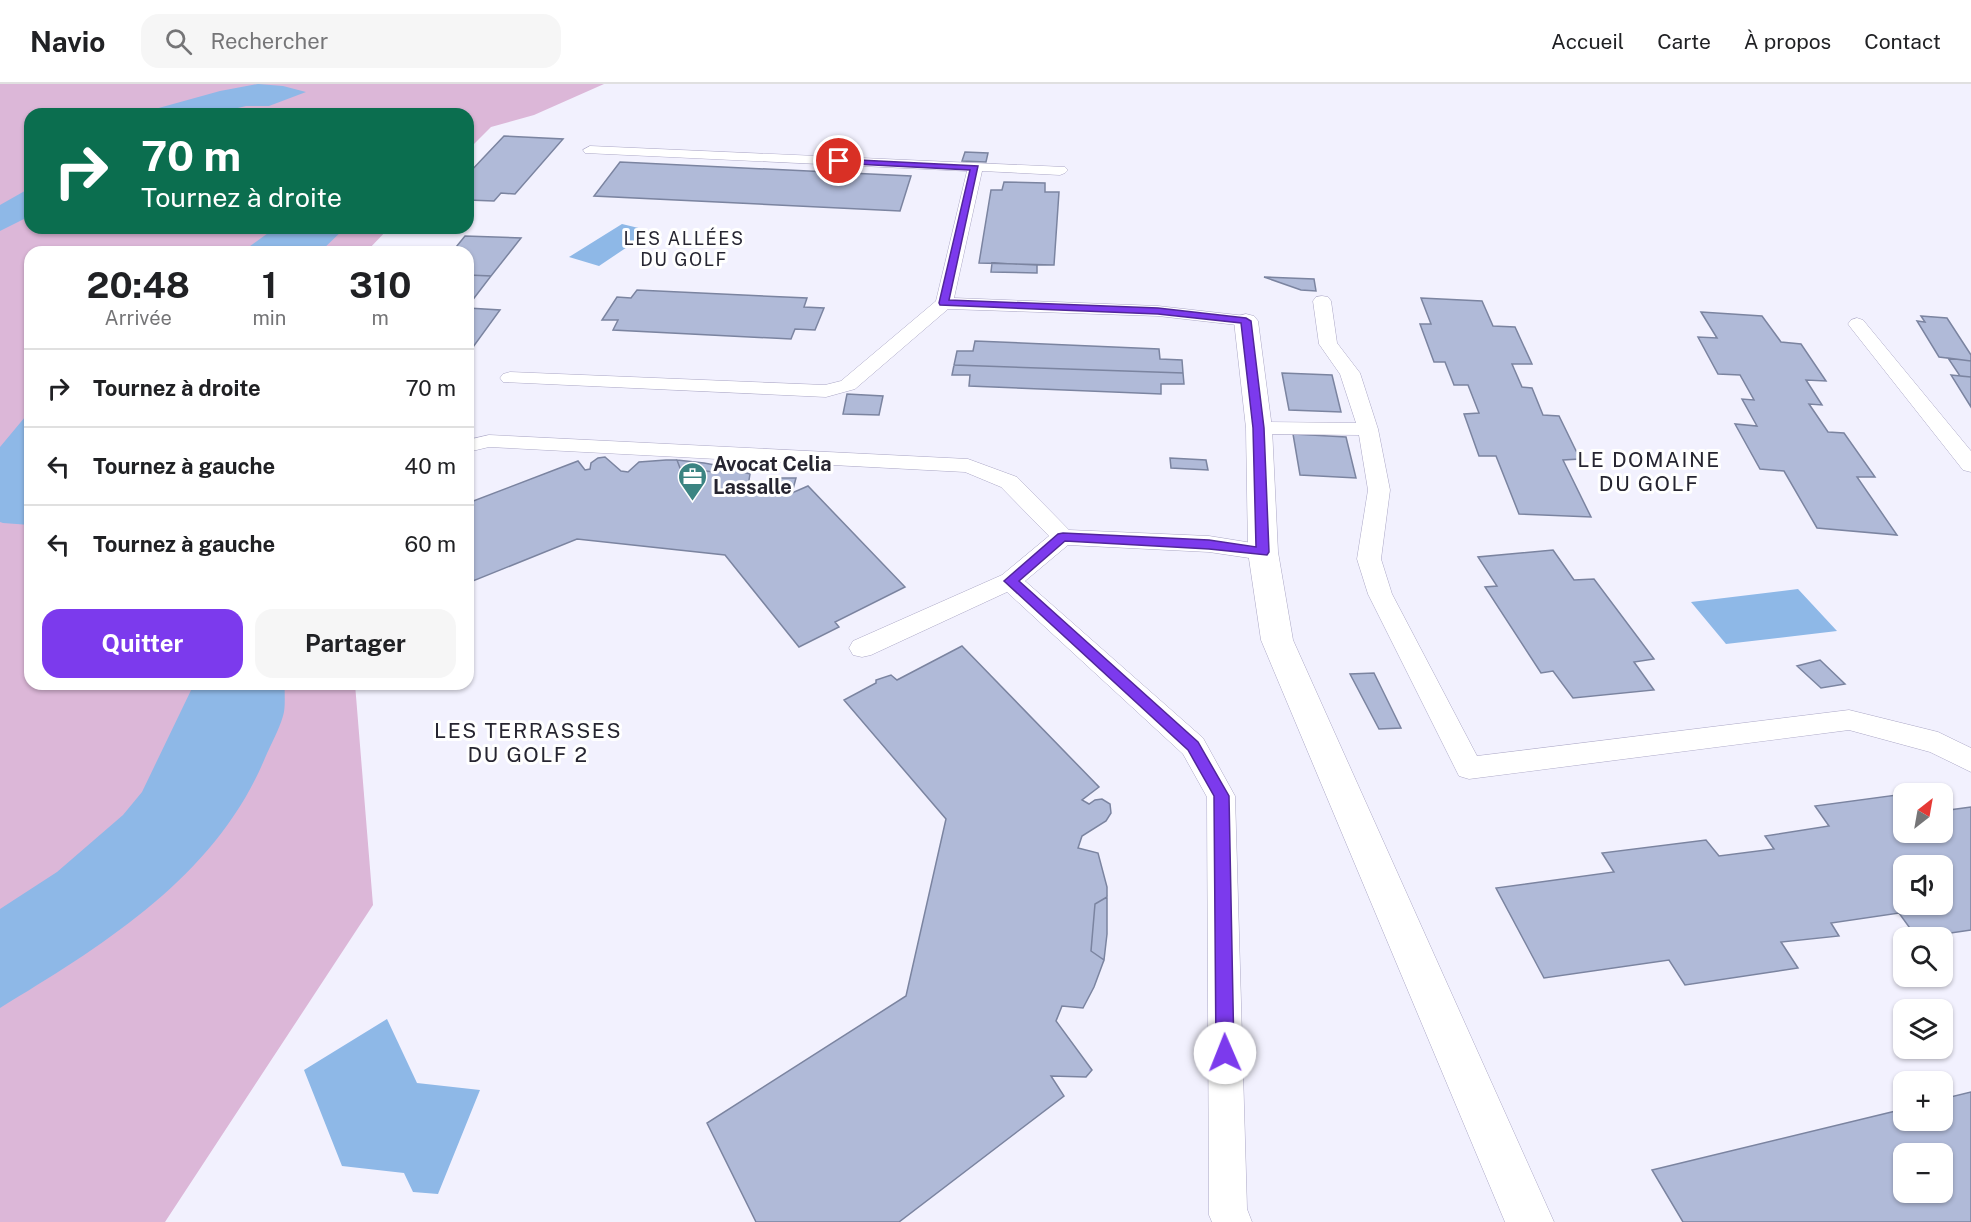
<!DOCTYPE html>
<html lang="fr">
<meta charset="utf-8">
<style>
:root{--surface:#fff;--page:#f6f6f6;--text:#202124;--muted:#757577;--line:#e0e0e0;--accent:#7c3aed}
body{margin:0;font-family:"Public Sans",sans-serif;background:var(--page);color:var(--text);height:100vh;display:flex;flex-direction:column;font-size:22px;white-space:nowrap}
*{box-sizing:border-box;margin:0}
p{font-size:20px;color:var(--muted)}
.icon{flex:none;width:33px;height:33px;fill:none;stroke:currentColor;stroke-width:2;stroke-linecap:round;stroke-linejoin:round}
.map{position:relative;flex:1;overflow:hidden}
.details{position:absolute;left:24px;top:162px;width:450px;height:444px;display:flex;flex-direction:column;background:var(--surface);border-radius:18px;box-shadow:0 2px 4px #0004}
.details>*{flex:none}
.guide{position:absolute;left:24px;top:24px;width:450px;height:126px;border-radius:18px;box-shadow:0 2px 4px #0004;background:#0b6e4f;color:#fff;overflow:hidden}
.needle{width:39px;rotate:31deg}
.controls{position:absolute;left:1893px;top:699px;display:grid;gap:12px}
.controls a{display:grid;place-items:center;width:60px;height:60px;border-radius:12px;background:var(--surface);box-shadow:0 2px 4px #0004;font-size:30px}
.pin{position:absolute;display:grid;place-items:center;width:51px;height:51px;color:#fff;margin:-26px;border:3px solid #fff;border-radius:50%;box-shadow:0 2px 6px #0007}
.me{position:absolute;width:66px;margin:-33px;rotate:359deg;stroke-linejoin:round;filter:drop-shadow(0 0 4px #0008)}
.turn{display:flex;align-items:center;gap:21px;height:126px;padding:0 18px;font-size:27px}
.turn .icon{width:78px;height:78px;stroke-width:2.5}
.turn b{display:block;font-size:42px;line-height:51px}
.eta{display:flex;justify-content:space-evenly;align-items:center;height:102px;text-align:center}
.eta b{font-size:36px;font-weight:700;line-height:42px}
.button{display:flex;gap:12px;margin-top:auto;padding:12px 18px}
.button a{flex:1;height:69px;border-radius:18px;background:var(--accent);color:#fff;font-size:24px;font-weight:700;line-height:69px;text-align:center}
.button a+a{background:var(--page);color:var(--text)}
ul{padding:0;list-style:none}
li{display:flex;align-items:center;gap:18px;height:78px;padding:0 18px;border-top:2px solid var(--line)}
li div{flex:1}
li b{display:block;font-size:22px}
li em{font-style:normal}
header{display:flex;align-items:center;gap:36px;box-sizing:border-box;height:84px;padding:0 30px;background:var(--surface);border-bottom:2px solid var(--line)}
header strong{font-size:28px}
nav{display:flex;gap:33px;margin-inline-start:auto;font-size:21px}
.search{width:420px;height:54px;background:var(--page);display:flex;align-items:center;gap:15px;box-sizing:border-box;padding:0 21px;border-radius:18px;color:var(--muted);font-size:22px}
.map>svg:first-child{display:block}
.green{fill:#dcb7d8}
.water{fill:#8eb8e7}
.building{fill:#b0bad8;stroke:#7b84a0;stroke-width:1.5;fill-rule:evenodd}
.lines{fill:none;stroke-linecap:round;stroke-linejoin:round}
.lane-casing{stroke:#aba7c6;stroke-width:1}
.street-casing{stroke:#aba7c6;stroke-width:1}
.lane{fill:#fff;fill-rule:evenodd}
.street{fill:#fff;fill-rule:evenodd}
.route{fill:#7c3aed;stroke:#51269a;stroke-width:1.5}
.labels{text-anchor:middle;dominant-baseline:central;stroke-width:6;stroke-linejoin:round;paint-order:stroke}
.far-neighbourhood-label{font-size:18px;letter-spacing:1.5px;fill:#262531;stroke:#fff}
.poi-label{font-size:20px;font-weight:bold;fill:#262531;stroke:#fff;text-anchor:start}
.neighbourhood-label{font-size:21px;letter-spacing:1.5px;fill:#262531;stroke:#fff}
</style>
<header>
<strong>Navio</strong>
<div class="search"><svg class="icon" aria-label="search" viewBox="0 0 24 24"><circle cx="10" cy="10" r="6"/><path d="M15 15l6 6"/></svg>Rechercher</div>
<nav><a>Accueil</a><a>Carte</a><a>À propos</a><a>Contact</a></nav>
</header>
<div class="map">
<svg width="1971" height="1138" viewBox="0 0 1971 1138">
<rect width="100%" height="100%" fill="#f2f1fe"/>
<path class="green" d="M0 0H604L534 31 491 43 468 66V30H30V144H389L366 168H30V600H355L373 821 165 1138H0Z"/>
<path class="water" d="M258 0 283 2 306 8 269 22H246L213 30H137L220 7Z
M30 104V132L0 147V121Z
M622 140 651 147 599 182 569 173Z
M275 144H345L320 168H242Z
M30 327V441L3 439 0 438V363Z
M1798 505 1837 547 1726 560 1691 518Z
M194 600H285C284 610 286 622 283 632 279 646 271 660 265 674 216 792 105 860 0 924V825L57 788 123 731 142 708Z
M387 935 417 999 480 1006 438 1110 413 1108 404 1089 342 1082 304 986Z"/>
<path class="building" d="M504 52 563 55 515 110 501 109 494 117 468 116V90Z
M965 68 988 69 986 78 962 77Z
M620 78 911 92 900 127 594 112Z
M1004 98 1045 99V108H1059L1054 181 979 179 991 106H1002Z
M465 152 521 154 491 192 468 191V168H452Z
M992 179 1037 181V189L991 188Z
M468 191 491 192 468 222Z
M1264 193 1314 195 1316 207 1301 206Z
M637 206 807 214 804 223 824 224 815 246 795 245 791 255 613 246 618 236H602L617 213 631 214Z
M1421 214 1482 217 1493 242 1515 243 1532 280H1512L1522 303 1532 304 1543 331 1559 332 1580 375 1563 376 1591 433 1519 430 1496 372H1479L1464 330 1479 329 1468 301H1454L1445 278H1434L1420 240H1431Z
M468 224 500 226 468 270Z
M1701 228 1762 232 1781 258 1801 260 1826 297 1806 296 1822 321 1809 320 1828 348 1844 349 1875 393H1857L1897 451 1817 444 1784 387 1760 385 1735 340 1757 342 1742 315 1754 316 1740 291 1718 290 1698 253 1717 254Z
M1921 232 1947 234 1971 271V277L1939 273 1917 237 1925 238Z
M975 257 1159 265 1160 275 1182 276 1183 289 954 281 957 267H973Z
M1948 274 1971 277V293L1960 292Z
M954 281 1183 289 1184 300H1161V310L969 302 970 291H952Z
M1282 289 1332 291 1341 328 1289 326Z
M1951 291 1971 293V323Z
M847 310 883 312 879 331 843 330Z
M1293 350 1346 353 1356 394 1300 391Z
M605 373 621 387 628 388 639 378 666 376H677L680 384 714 388 726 383 750 390 748 402H758L778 394H796L792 409 808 402 905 503 835 538 839 543 799 563 725 471 577 455 468 499V419L578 377 585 386 590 385 591 379 598 374Z
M1170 374 1206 376 1208 386 1171 384Z
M677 376 704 379 726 383 714 388 680 384Z
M1553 466 1574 496 1594 495 1654 575 1634 578 1654 606 1573 614 1553 587 1541 589 1485 503 1497 502 1478 473Z
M962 562 1099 703 1082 716 1089 720 1095 716 1102 715 1110 720 1111 729 1106 737 1082 752 1078 764 1098 769 1107 803V813L1095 820 1091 867 1104 876 1094 903 1083 924 1062 922 1056 937 1092 986 1086 993 1051 992 1064 1012 899 1138H756L707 1039 906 912 946 735 844 616 876 599V596L891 591 897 596Z
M1820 576 1845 600 1821 604 1797 582Z
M1374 589 1401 644 1379 645 1350 590Z
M1904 710V748H1942V727L1971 723V846L1917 854 1899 829 1831 839 1839 852 1781 858 1798 884 1685 901 1669 876 1544 894 1496 804 1614 788 1602 769 1706 756 1719 772 1774 765 1765 752 1829 742 1815 722ZM1904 782H1942V820H1904Z
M1107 813V850L1104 876 1091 867 1095 820Z
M1971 1008V1138H1683L1652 1086 1904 1025V1036H1942V1015ZM1904 1070H1942V1108H1904Z"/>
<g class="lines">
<defs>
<path id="lane" d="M590 62 1065 83 1068 86 1065 89 1060 91 982 87 954 214 1158 222 1246 232 1252 233 1255 237 1252 241 1246 242 1158 232 948 225 855 305 826 313 503 298 500 294 503 290 510 288 825 301 841 297 936 217 967 87 585 69 583 66Z
M1322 212 1328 213 1331 217 1337 259 1360 289 1378 345 1390 406 1381 475 1392 510 1477 672 1849 626 1938 648 1971 664V688L1930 668 1849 646 1469 695 1459 692 1368 510 1357 475 1368 406 1359 351 1259 350 1252 348 1249 344 1252 340 1259 338 1356 339 1340 290 1319 260 1313 217 1316 213Z
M1857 234 1863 236 1971 367V388L1963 386 1851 244 1848 240 1851 236Z
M489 351 968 375 1017 393 1069 446 1209 452 1271 462 1275 468 1271 474 1263 476 1209 468 1068 461 1025 497 1203 654 1235 712 1247 1125 1252 1138H1212L1209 1131 1207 713 1183 670 1007 508 871 571 862 573 853 571 849 564 853 557 1002 491 1049 452 1001 403 965 388 489 363 468 368V356Z"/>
<path id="street" d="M1246 230 1254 232 1258 237 1272 344 1278 468 1293 556 1554 1138H1505L1261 556 1248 468 1246 344 1234 237 1238 232Z"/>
</defs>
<use href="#lane" class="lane-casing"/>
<use href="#street" class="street-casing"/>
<use href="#lane" class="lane"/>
<use href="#street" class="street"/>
</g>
<path class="route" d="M839 75 978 82 949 216 1158 224 1246 234 1251 237 1264 344 1269 468 1267 471 1209 465 1065 457 1019 497 1198 658 1229 712 1234 969 1232 975 1225 977 1219 975 1216 969 1214 712 1188 666 1004 497 1058 450 1063 449 1209 456 1256 463 1253 344 1241 239 1158 230 940 221 939 219 970 86 836 79V76Z"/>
<defs>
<symbol id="office-pin" viewBox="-11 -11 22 30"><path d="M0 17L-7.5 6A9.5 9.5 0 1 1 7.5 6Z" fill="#3b8482" stroke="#fff"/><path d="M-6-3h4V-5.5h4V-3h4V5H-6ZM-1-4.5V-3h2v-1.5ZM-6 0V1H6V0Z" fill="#fff"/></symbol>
</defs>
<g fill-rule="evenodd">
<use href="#office-pin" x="676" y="376" width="33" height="45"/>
</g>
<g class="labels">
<g class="far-neighbourhood-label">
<text x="684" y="154">LES ALLÉES<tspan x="684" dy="21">DU GOLF</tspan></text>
</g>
<g class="poi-label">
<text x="713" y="380">Avocat Celia<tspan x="713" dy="23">Lassalle</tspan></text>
</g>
<g class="neighbourhood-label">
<text x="1649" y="375">LE DOMAINE<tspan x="1649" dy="24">DU GOLF</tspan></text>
<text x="528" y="646">LES TERRASSES<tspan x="528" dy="24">DU GOLF 2</tspan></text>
</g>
</g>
</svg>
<div class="controls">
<a><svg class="needle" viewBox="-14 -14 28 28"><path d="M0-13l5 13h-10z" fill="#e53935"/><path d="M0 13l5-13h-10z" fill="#757577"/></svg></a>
<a><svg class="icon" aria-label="sound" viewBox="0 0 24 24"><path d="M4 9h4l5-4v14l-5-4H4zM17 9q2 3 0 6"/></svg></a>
<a><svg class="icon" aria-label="search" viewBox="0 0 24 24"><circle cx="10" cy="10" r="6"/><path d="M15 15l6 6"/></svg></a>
<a><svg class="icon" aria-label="layers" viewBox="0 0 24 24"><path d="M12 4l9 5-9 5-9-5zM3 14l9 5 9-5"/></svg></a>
<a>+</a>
<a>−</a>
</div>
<div class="pin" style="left:839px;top:77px;background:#d93025"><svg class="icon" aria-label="arrive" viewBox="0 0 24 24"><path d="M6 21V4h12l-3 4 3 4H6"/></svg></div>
<svg class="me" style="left:1225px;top:969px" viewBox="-20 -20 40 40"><circle r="19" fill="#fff"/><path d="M0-13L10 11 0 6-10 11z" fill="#7c3aed"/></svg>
<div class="guide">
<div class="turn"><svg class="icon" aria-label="right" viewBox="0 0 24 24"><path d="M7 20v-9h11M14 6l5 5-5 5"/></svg><div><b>70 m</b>Tournez à droite</div></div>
</div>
<section class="details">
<div class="eta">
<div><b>20:48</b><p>Arrivée</p></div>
<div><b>1</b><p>min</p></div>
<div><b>310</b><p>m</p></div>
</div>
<ul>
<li><svg class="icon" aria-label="right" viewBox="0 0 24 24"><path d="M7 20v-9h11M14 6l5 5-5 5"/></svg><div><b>Tournez à droite</b></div><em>70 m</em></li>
<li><svg class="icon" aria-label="left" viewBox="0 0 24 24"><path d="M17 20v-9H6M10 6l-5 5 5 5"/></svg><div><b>Tournez à gauche</b></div><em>40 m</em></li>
<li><svg class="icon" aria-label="left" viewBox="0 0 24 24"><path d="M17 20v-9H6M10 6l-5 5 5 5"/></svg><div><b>Tournez à gauche</b></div><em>60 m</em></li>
</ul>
<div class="button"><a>Quitter</a><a>Partager</a></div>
</section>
</div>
